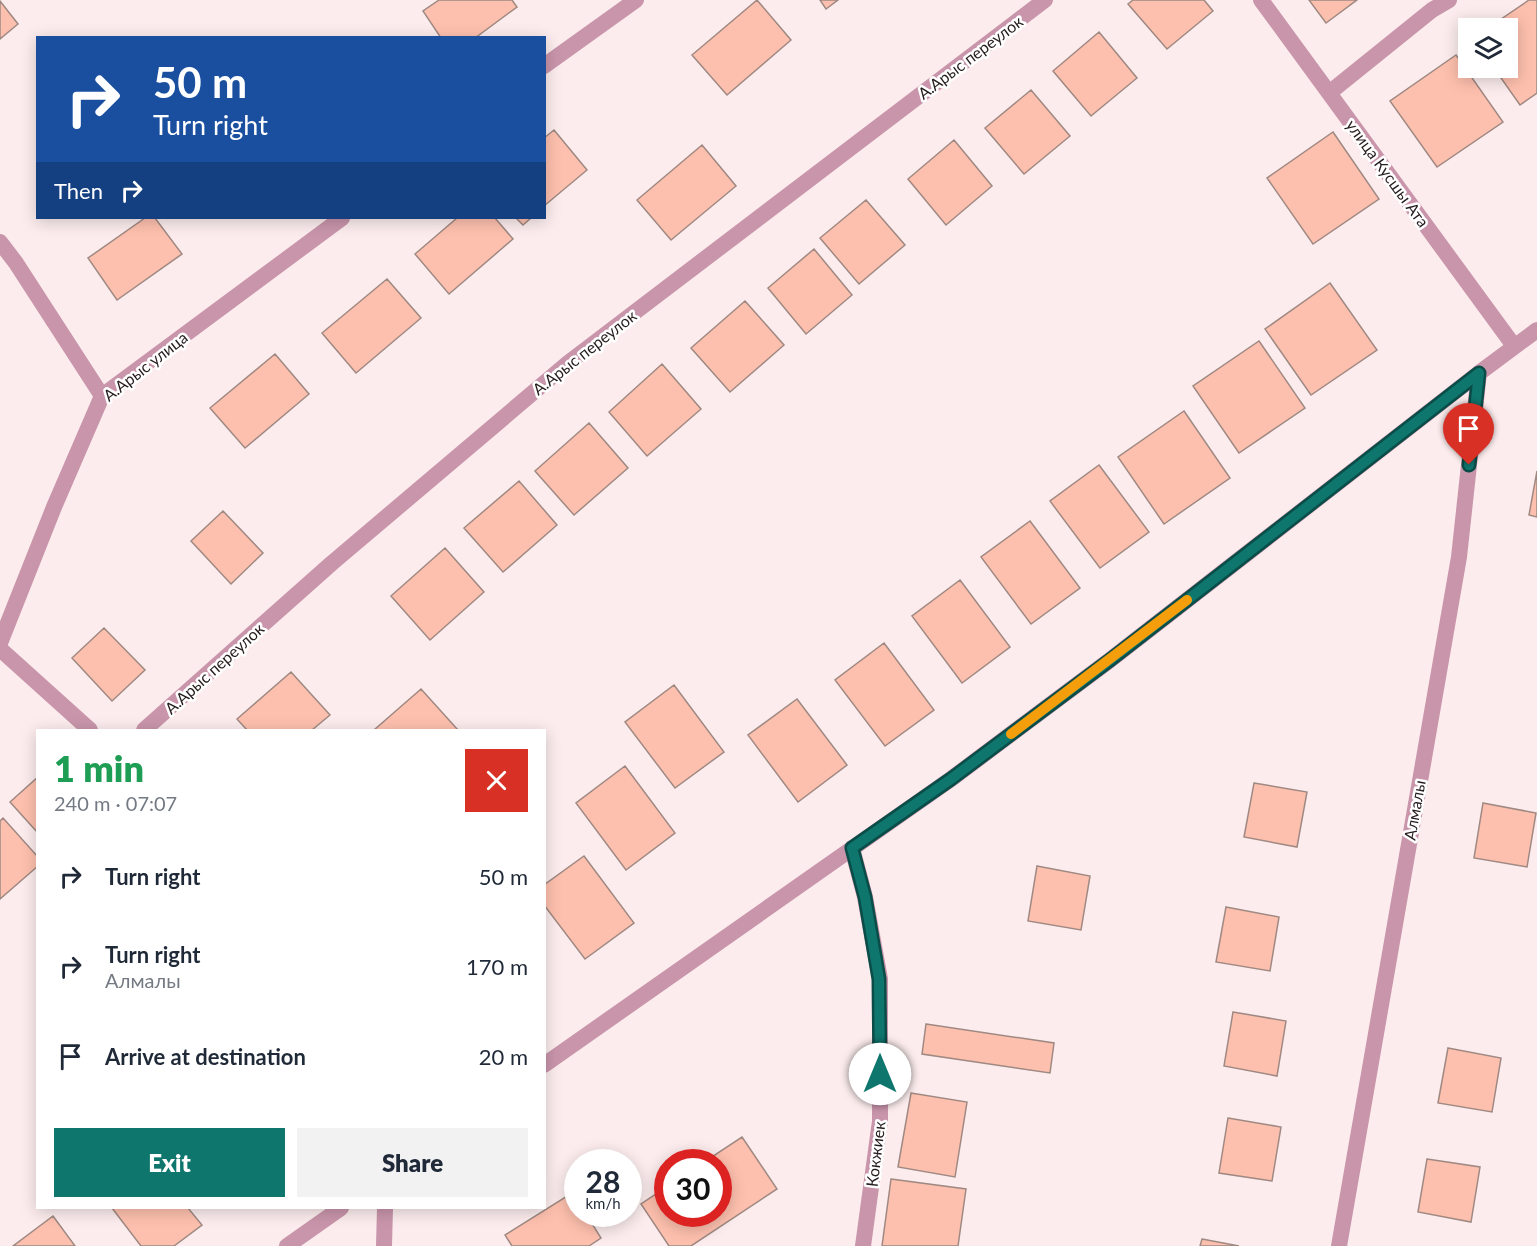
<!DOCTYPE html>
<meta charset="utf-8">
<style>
:root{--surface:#fff;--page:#f2f2f3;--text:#1f2937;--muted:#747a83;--accent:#0f766e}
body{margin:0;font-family:Lato,sans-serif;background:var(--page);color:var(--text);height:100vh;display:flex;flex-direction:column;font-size:22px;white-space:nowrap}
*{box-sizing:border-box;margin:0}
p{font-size:20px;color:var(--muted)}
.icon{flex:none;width:33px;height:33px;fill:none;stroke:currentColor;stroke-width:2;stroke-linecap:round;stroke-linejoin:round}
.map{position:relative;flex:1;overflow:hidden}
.panel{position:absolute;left:36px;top:729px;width:510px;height:480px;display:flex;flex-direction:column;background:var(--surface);border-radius:0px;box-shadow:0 3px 15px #0003}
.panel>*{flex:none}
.hud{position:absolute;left:36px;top:36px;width:510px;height:183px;border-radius:0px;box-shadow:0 3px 15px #0003;background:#1a4fa0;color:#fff;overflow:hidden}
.controls{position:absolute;left:1458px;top:18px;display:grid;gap:12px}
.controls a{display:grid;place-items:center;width:60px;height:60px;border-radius:0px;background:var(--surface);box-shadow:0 3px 15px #0003;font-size:30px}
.speed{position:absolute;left:564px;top:1149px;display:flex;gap:12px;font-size:30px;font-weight:700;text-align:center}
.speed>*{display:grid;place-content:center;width:78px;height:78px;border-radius:50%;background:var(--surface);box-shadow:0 3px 15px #0003;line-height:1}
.speed small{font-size:15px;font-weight:400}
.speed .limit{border:9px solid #d22;background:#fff;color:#111}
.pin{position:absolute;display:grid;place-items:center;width:51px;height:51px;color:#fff;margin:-62px -26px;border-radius:50% 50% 50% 0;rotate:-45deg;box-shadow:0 0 6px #0007}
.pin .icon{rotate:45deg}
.me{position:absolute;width:66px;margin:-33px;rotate:0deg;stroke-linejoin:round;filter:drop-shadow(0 0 4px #0008)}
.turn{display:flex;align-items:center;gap:21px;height:126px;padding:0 18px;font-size:27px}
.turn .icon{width:78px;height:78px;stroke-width:2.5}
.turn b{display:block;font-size:42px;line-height:51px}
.then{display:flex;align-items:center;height:57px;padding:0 18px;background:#0003;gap:12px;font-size:22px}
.round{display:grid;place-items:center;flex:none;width:63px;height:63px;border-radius:0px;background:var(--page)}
.headline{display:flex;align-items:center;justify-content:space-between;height:102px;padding:0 18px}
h1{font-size:36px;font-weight:800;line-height:45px;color:#1e9e55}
.button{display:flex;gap:12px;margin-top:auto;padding:12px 18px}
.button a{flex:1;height:69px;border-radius:0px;background:var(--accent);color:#fff;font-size:24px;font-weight:800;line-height:69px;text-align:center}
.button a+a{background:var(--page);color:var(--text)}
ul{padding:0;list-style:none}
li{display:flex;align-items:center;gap:18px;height:90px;padding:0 18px}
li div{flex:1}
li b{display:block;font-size:22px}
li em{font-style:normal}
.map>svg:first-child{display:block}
.building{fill:#fec0ae;stroke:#9f8982;stroke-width:1.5}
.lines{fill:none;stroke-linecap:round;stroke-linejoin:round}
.minor{stroke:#c995ab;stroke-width:16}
.route-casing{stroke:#0a4d48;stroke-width:15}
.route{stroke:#0f766e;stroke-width:10}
.slow{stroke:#f59e0b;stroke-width:10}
.labels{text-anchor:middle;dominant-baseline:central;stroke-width:5;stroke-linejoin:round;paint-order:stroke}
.street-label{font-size:16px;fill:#241b1c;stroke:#fff}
</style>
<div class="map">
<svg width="1537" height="1246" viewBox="0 0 1537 1246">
<rect width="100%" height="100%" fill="#fceced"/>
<path class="building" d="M439 0H512L517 7 475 38H441L423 11Z
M757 0 791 40 727 95 692 55Z
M820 0H838L826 9Z
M1133 0H1204L1213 11 1167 49 1128 4Z
M1309 0H1357L1326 23Z
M1529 0H1537V93L1520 105 1494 68H1508V28H1488Z
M0 1 18 24 0 39Z
M1099 32 1137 78 1091 116 1053 71Z
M1456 55 1503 122 1437 167 1390 101Z
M1031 90 1070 136 1024 174 985 128Z
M554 130 587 170 544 206V138Z
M1333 132 1379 199 1313 244 1267 178Z
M954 140 992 186 946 225 908 179Z
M702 145 736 186 671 240 637 200Z
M866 200 905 245 859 284 820 238Z
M145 218H155L182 254 117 300 88 258Z
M457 218H495L513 239 449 294 415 254Z
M516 218H531L523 225Z
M814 249 852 295 806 334 768 288Z
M387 279 421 318 356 373 322 333Z
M1330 283 1377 350 1311 395 1265 329Z
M745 301 784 345 730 392 691 348Z
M1259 341 1305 408 1239 453 1193 386Z
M275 354 309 394 245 448 210 408Z
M662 364 701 409 647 456 609 412Z
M1184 411 1230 478 1164 524 1118 457Z
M589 423 628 468 574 515 535 471Z
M1099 465 1149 532 1100 568 1050 501Z
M1537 471V517L1529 515Z
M519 481 557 525 503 572 464 528Z
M223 511 263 553 231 584 191 541Z
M1030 521 1080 588 1031 624 981 557Z
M445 548 484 592 430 640 391 596Z
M960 580 1010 647 962 683 912 616Z
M104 628 145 670 112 701 72 658Z
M884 643 934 710 885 746 835 680Z
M291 672 330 715 312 730H247L237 719Z
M674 685 724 752 675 788 625 722Z
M421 689 458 730H374Z
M797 699 847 765 798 802 748 735Z
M625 766 675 833 626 870 576 803Z
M38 777V833L10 802Z
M1254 783 1307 792 1297 847 1244 837Z
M1483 803 1536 813 1527 867 1474 858Z
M3 818 38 857V866L0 899V821Z
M584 856 634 923 585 959 544 905V885Z
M1037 866 1090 876 1081 930 1028 921Z
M1226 907 1279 917 1270 971 1216 962Z
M1233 1012 1286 1021 1277 1076 1224 1066Z
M926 1024 1054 1043 1050 1073 922 1054Z
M1448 1048 1501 1058 1492 1112 1438 1103Z
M911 1093 967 1102 955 1177 898 1167Z
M1228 1118 1281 1127 1272 1181 1219 1173Z
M742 1137 777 1189 691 1246H669L641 1204 668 1186V1214H718V1162H704Z
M1427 1159 1480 1167 1471 1222 1418 1212Z
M891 1179 966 1189 958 1246H882Z
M572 1193 578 1201V1214H586L601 1238 589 1246H512L505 1235Z
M112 1208H188L202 1225 174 1246H141Z
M53 1216 75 1246H13Z
M1202 1239 1239 1246H1200Z"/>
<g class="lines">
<path class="minor" d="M1261 0 1514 346
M544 66 636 0
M1329 93 1432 10 1449 0
M0 242 16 263 102 396
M0 643 54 507 102 396 342 218
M0 649 90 730
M144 730 332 563 568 363 1045 0
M852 848 865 897 880 979V1121L863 1246
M544 1065 951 779 1110 660 1479 373 1537 330
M287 1246 341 1208
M384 1246 385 1208
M1339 1246 1459 557 1479 373"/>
</g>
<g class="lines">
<defs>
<path id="route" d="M880 1074 879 979 865 897 852 848 951 779 1110 660 1479 373 1469 465"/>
</defs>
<use href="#route" class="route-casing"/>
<use href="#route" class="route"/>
<path class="slow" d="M1011 734 1187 600"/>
</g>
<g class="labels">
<g class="street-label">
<text transform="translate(970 57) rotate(-37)">А.Арыс переулок</text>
<text transform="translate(1388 173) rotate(54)">улица Кусшы Ата</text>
<text transform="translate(584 352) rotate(-38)">А.Арыс переулок</text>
<text transform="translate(145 366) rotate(-38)">А.Арыс улица</text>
<text transform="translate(214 668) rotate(-42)">А.Арыс переулок</text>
<text transform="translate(1414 810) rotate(-80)">Алмалы</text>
<text transform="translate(875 1154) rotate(-83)">Кокжиек</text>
</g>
</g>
</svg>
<div class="controls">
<a><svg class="icon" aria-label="layers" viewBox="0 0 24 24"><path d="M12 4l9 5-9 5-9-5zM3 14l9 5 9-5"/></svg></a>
</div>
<div class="speed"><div>28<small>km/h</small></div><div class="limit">30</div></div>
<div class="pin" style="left:1469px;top:465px;background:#d93025"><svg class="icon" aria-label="arrive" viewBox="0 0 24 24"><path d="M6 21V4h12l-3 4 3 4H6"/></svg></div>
<svg class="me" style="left:880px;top:1074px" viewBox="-20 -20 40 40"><circle r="19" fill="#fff"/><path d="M0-13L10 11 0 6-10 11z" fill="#0f766e"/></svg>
<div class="hud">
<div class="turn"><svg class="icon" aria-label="right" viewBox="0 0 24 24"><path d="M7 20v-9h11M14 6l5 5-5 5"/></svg><div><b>50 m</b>Turn right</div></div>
<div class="then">Then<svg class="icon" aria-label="right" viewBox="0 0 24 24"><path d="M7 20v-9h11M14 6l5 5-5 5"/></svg></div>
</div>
<section class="panel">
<div class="headline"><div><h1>1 min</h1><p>240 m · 07:07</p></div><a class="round" style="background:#d93025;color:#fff"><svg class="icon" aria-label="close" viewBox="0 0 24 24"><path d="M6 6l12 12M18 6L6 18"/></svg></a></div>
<ul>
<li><svg class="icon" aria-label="right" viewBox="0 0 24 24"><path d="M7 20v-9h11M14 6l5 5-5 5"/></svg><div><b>Turn right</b></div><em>50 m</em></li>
<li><svg class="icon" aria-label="right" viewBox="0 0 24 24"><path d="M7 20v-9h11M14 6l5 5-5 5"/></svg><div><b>Turn right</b><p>Алмалы</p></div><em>170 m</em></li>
<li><svg class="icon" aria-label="arrive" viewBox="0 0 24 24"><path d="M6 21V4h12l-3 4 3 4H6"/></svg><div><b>Arrive at destination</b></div><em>20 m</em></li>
</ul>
<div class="button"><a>Exit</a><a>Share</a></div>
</section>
</div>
